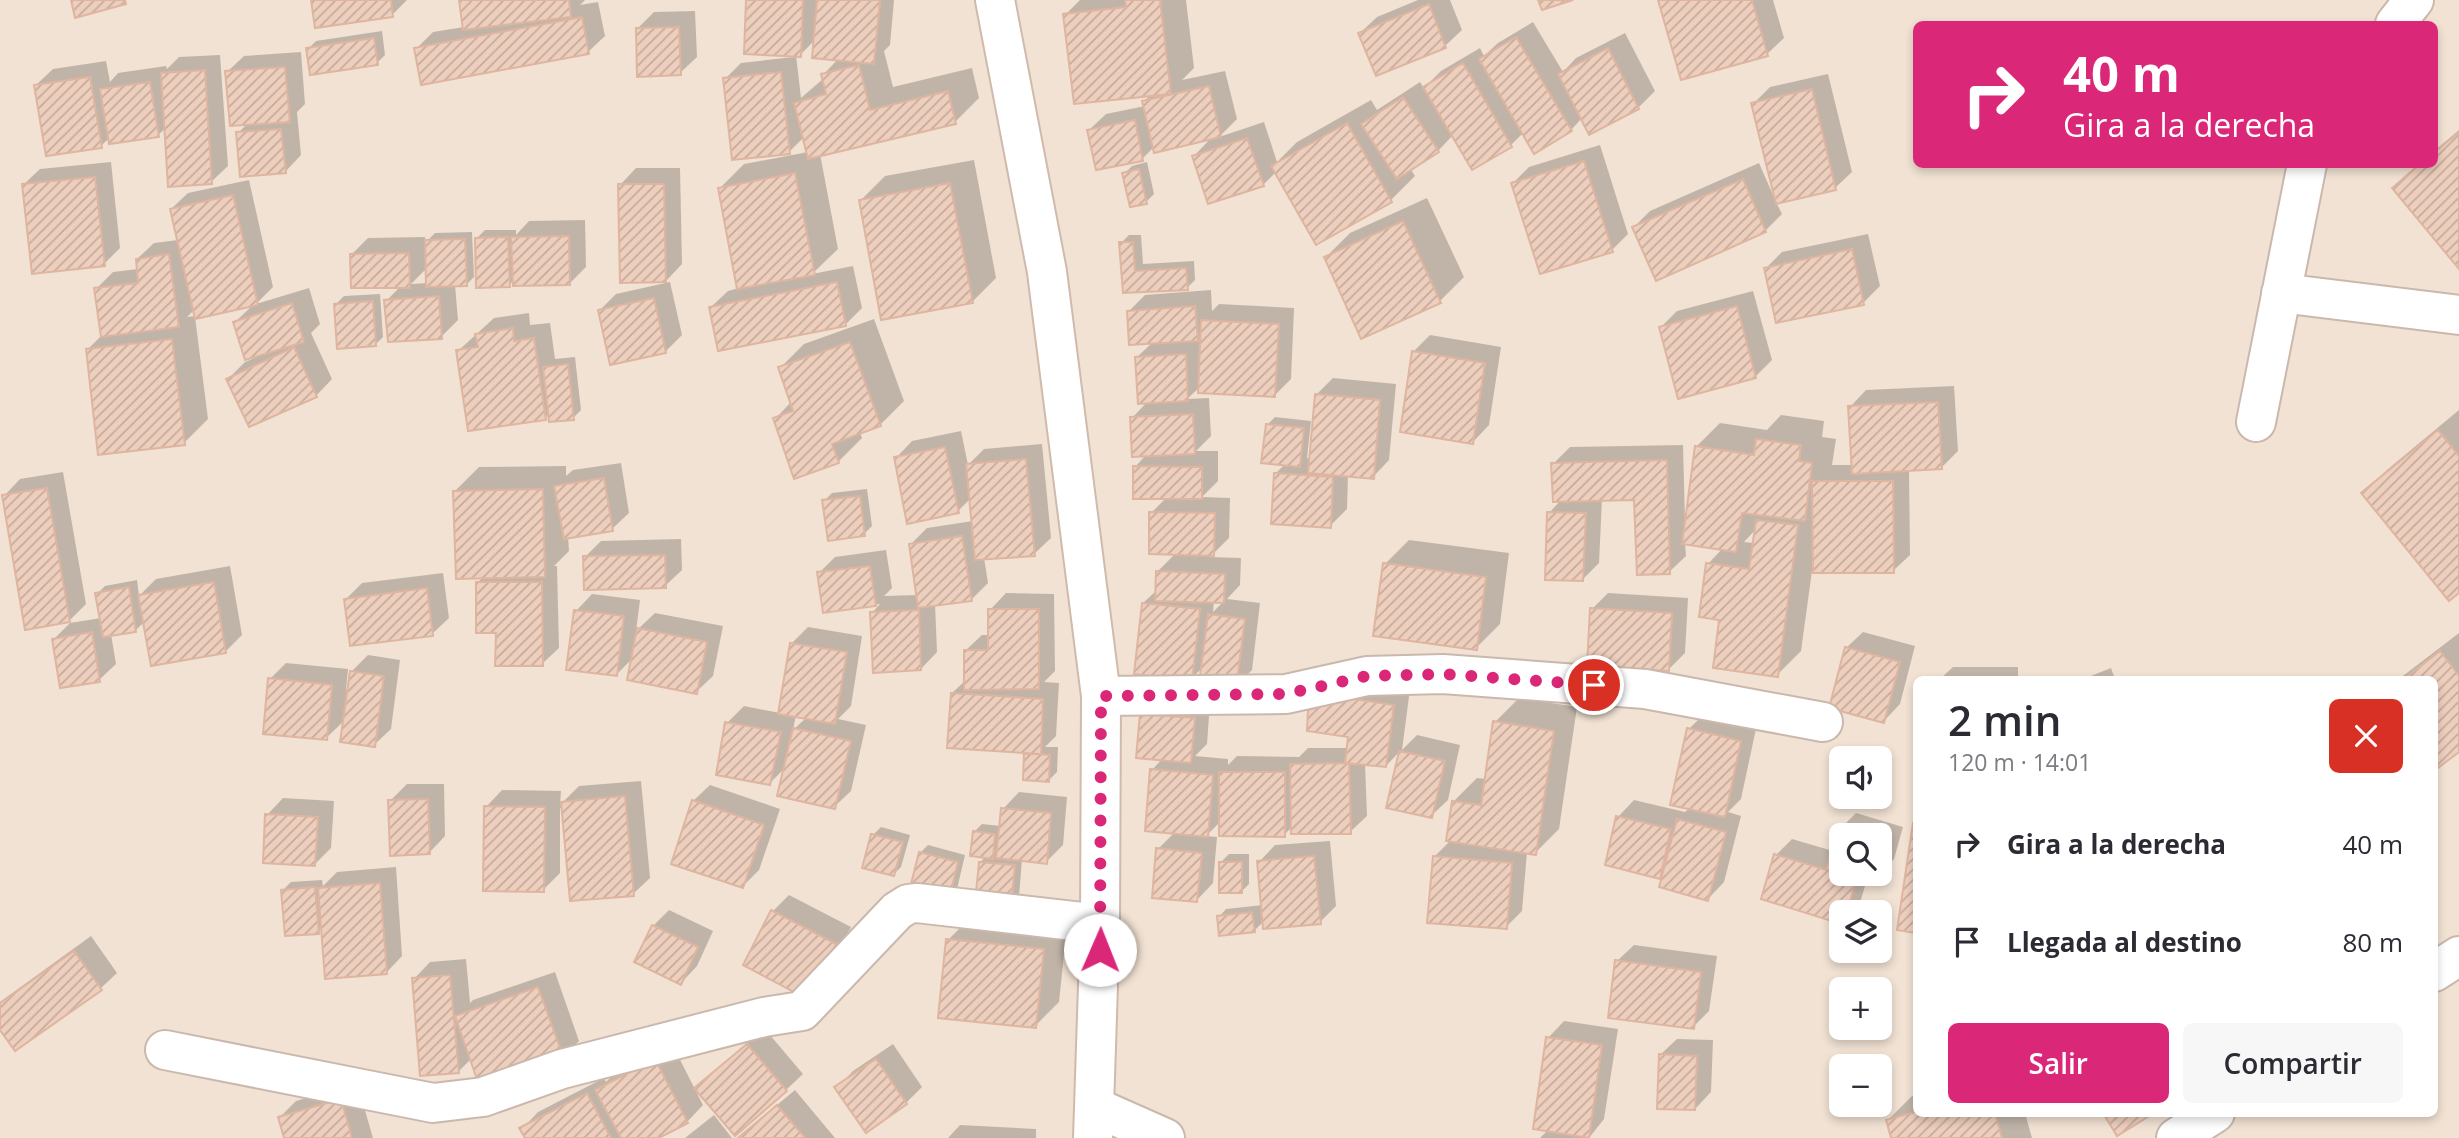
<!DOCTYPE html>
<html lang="es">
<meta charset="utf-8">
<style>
:root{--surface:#fff;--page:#f7f7f7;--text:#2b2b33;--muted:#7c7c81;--accent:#db2777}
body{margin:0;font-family:"Open Sans",sans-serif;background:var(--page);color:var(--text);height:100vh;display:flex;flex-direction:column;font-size:26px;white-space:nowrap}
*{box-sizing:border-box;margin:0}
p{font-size:23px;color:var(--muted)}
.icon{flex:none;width:38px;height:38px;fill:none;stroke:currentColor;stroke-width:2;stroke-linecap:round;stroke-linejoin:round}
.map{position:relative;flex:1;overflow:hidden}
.drawer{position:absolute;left:1913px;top:676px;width:525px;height:441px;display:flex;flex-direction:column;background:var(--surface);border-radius:10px;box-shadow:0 4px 10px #0003}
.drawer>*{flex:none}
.guide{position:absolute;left:1913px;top:21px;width:525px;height:147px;border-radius:10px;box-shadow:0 4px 10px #0003;background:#db2777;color:#fff;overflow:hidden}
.fabs{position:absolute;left:1829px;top:746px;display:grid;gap:14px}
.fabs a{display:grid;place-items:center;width:63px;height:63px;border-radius:10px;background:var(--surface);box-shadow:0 4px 10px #0003;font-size:35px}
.pin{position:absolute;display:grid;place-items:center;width:60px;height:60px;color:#fff;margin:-30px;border:4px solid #fff;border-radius:50%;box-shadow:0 2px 7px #0007}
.me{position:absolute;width:77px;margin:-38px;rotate:1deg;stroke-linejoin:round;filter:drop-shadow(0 0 5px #0008)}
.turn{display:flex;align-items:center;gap:24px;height:147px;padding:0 35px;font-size:32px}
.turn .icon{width:91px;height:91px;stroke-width:2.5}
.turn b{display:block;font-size:49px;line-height:60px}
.round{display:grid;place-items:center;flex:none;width:74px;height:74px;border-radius:10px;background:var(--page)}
.headline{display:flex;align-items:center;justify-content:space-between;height:119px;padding:0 35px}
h1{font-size:42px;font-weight:600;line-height:52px}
.cta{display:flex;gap:14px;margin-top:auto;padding:14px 35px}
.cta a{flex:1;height:80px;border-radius:10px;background:var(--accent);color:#fff;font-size:28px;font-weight:600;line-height:80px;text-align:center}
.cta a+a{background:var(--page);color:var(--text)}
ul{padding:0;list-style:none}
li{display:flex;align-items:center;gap:21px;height:98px;padding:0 35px}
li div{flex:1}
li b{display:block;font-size:26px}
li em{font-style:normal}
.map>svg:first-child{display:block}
.residential{fill:#f1e2d3;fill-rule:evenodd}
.shadow{fill:#0003;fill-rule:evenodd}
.building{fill:url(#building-hatch);stroke:#dfb5a0;stroke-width:2}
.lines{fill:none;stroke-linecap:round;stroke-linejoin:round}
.minor-casing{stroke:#cbb8ac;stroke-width:42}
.tertiary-casing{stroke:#cbb8ac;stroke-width:42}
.secondary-casing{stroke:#d0baac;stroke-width:42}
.minor{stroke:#fff;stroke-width:38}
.tertiary{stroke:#fff;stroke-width:38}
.secondary{stroke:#fff;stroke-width:38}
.route{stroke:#db2777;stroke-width:12;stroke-dasharray:0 21.6}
</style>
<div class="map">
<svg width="2459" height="1138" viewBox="0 0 2459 1138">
<defs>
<pattern id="building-hatch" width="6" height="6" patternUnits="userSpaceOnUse" patternTransform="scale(1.75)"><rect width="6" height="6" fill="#eecfbe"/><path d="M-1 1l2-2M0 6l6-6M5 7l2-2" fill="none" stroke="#c5ab9d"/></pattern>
</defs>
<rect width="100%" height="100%" fill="#faf1e4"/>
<path class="residential" d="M0 0H2459V1138H0ZM1916 24H2434V164H1916ZM1916 679H2434V1113H1916ZM1841 758H1880V796H1841ZM1841 835H1880V873H1841ZM1841 912H1880V950H1841ZM1841 989H1880V1027H1841ZM1841 1066H1880V1104H1841Z"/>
<path class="shadow" d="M313 0H407L392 15Z
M461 0H585L580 5 598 2 605 36 588 52 416 49 433 32 464 27Z
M748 0H894L890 45 884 51 893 87 972 68 979 98 955 122 820 154 838 249 812 274 853 266 862 308 845 325 711 307 728 291 739 288 720 188 744 164 808 152 804 137 789 152 725 79 741 63 794 57ZM815 40 839 58 823 75 824 78 801 98 796 55H800Z
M1080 0H1186L1194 68 1182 80 1225 71 1237 119 1219 137 1264 122 1277 162 1297 142 1371 100 1377 110 1420 82 1424 88 1441 71 1480 48 1484 56 1498 43 1533 22 1563 72 1576 58 1625 33 1655 91 1638 108 1582 118 1571 130 1524 132 1511 145 1473 168 1453 135 1438 151 1410 168 1415 176 1391 200 1317 243 1276 172 1263 185 1194 156 1212 137 1155 146 1142 159 1089 130 1106 114 1145 106 1144 102 1151 94 1065 15Z
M1418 0H1450L1462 30 1445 46 1376 74 1360 33 1377 17Z
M1661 0H1773L1784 38 1767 54Z
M695 11 697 57 680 73 637 29 654 12Z
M382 31 385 55 377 63 308 49 316 41Z
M301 52 305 104 297 112 301 155 285 172 238 133 248 123 227 72 244 56Z
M220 55 228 166 211 182 166 128 158 135 110 137 101 146 36 85 53 69 106 61 110 82 118 73 166 66 167 69 179 57Z
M1828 74 1852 172 1835 188 1776 202 1782 214 1765 231 1634 227 1650 211 1759 163 1773 195 1775 194 1753 104 1770 87Z
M2459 130V266L2394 188 2418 164H2434V151Z
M1600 145 1628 234 1612 250 1513 183 1529 167Z
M974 160 996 278 972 302 861 200 885 176Z
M111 162 120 248 104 264 23 185 40 169Z
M1147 162 1154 194 1146 202 1124 174 1132 166Z
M636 168H680L682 264 666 281 620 185Z
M249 180 273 287 256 304 309 288 320 324 311 333 332 379 316 396 228 379 245 362 257 357 235 322 253 305 195 317 208 419 184 443 87 350 102 335 96 289 113 272 138 269 137 259 154 243 178 240 171 209 188 193ZM194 310 196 316 187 317Z
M1427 198 1464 277 1440 301 1326 257 1350 233Z
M585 220 586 267 570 283 514 280 509 285 477 238 485 230H516V235L529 221Z
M472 232 474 277 466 285H455L458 320 441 337 386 301 401 286 351 255 368 238 425 237V243L435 233ZM428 267V283L411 284Z
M1868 234 1880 286 1863 303 1766 268 1782 252Z
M1129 235H1141L1143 264 1194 261 1195 280 1187 288 1124 292 1121 243Z
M670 282 682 335 665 352 600 310 616 294Z
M1211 290 1212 311 1219 304 1294 308 1291 379 1275 395 1200 387 1187 399 1209 398 1211 436 1196 451H1218V481L1202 497 1230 498 1229 538 1210 557 1241 558 1240 585 1227 599 1260 603 1252 670 1236 686 1203 667 1191 679 1143 603 1157 590V572L1176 553 1151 513 1166 498 1135 467 1147 454 1132 418 1148 401 1137 357 1153 342 1128 312 1145 295ZM1214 601 1223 602 1213 612Z
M1753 291 1772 360 1755 377 1661 327 1677 311Z
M380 294 383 337 375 345 336 304 344 296Z
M529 313 530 325 550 323 555 359 575 357 581 410 573 418 550 413 545 418 458 351 494 318Z
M874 319 904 401 880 425 860 432 862 438 838 462 775 419 792 401 780 368 804 344Z
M1430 335 1501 347 1489 425 1473 442 1413 352Z
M1333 378 1396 384 1389 460 1373 477 1348 474 1347 509 1330 526 1275 474 1285 464 1267 425 1275 417 1311 421 1307 458 1311 459 1316 395Z
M1954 386 1958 451 1941 468 1909 469 1910 555 1893 571H1812L1801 651 1777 675 1721 619 1708 564 1723 548 1685 543 1686 556 1669 572 1636 498 1602 499 1599 563 1583 579 1549 513 1561 500 1553 464 1570 447 1683 445 1685 520H1687L1696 447 1720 423 1767 430 1781 415 1824 421 1822 437 1836 439 1832 465H1853L1850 407 1866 390ZM1756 529 1754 543 1744 542Z
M2459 410V591L2364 493 2388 469Z
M961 431 968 465 984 449 1042 444 1051 538 1034 554 984 558 988 583 972 599 935 604 937 652 921 669 872 613 880 604 824 611 819 573 835 557 886 550 892 588 884 596 918 595 910 545 927 528 973 521 971 498 958 511 896 458 912 441Z
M621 463 629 513 612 529 568 536 569 551 554 566H557L559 648 542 664 497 631 478 582 483 577 455 491 479 467 566 466V476L573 470Z
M63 472 86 604 69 621 4 496 20 479Z
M867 489 872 526 864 534 824 501 832 493Z
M681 539 682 570 665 586 585 557 601 541Z
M1409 540 1509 553 1500 624 1476 648 1385 564Z
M230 566 242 635 225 652 145 621 136 630 111 634 116 664 99 680 54 639 70 623 101 618 97 594 105 586 137 580 139 596 156 579Z
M443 573 449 618 432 634 346 599 362 583Z
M1006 593 1054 594 1055 671 1044 682 1059 683 1056 736 1045 747H1058L1057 772 1049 780 1026 754 1028 751 952 693 966 680 965 651 982 635H990V610Z
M1608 593 1688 598 1685 653 1669 669 1592 609Z
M592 594 640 600 636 631 655 613 723 626 713 676 696 692 633 658 617 674 576 611Z
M808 627 862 636 851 706 838 719 866 725 851 791 834 807 786 767 770 783 727 723 744 706 780 713 792 643ZM796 715 807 717 793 730Z
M1863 632 1915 646 1900 704 1884 721 1846 648Z
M2459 633V749L2434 679H2399Z
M368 655 400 660 391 729 374 745 345 720 326 738 270 679 286 663 348 669 346 689H349L351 672Z
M1953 667H2018V679H1940Z
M2111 668 2115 679H2083Z
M1410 689 1402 750 1417 735 1460 745 1448 800 1431 816 1388 807 1400 751 1386 766 1365 763 1367 816 1350 832 1292 827 1284 835 1221 821 1206 836 1217 837 1213 883 1197 900 1158 849 1175 832 1152 770 1163 758 1141 715 1210 702 1207 744 1195 756 1228 759V765L1237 756 1299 757 1308 748H1349L1350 735 1309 711 1326 694Z
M1519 698 1577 707 1559 829 1535 853 1527 852 1522 911 1506 927 1434 857 1451 840 1453 802 1477 778 1486 779 1495 722Z
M1705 713 1757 724 1741 799 1728 812 1741 816 1724 882 1708 899 1665 871 1659 877 1618 817 1634 800 1685 812 1690 808 1689 729Z
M641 781 650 878 633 894 563 808H560V873L543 890 486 807 502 790 561 791 560 805 579 786Z
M407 784H444L445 836 429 853 390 801Z
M710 785 780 809 759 870 743 886 693 801Z
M1019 792 1067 797 1063 845 1046 862 1022 859 1019 897 1011 905 980 862 987 856 974 832 982 824 1001 826 1003 809Z
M283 798 334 801 331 848 315 864 267 815Z
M1856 813 1903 827 1894 859 1877 876 1869 873H1880V835H1841V873H1869L1859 906 1853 912H1841V922L1776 855 1792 839 1833 851 1840 829Z
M1916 822V931L1899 928Z
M881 827 910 835 901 867 893 875 873 835Z
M1330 841 1336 906 1320 922 1264 921 1255 930 1219 917 1226 909 1263 905 1259 862 1275 845Z
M928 845 965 855 957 889 949 897 920 853Z
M1229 854H1249V884L1241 892 1221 862Z
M396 867 402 956 386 973 323 927 318 932 283 890 291 882 322 880 323 886 337 872Z
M789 895 851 927 823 980 773 911Z
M669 910 713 931 697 966 681 983 653 926Z
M972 916 1067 926 1059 1002 1035 1026 948 940Z
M91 936 117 973 100 989 0 1027V1002Z
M1634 945 1717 956 1709 1011 1693 1027 1617 961Z
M466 959 470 1003 473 1000 555 972 579 1041 563 1057 472 1058 458 1072 414 979 430 962Z
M1564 1021 1618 1029 1604 1119 1589 1138H1540L1548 1130V1038Z
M764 1028 803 1074 786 1090 697 1088Z
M1677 1039 1713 1040 1711 1092 1695 1109 1660 1055Z
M672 1044 703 1105 687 1122 655 1138H526L522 1129 538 1112 604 1078 606 1082 614 1074Z
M893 1044 922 1087 906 1103 837 1088 853 1071Z
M357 1083 373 1138H286L280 1117 296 1101Z
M795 1090 835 1138H739L746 1131Z
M1916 1095V1113H2025L2032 1138H1893L1888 1120 1912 1096Z
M714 1115 732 1138H685Z
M960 1125 1036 1129V1138H948Z"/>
<path class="building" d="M71 0H125L126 4 75 18Z
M311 0H391L393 17 315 28Z
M459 0H569L571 17 463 30Z
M746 0H803L801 57 744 54Z
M817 0H880L874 64 812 58Z
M1125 0H1160L1171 94 1074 104 1063 14 1126 7Z
M1538 0H1573L1542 10Z
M1658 0H1752L1768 56 1681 80Z
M1429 4 1446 48 1376 76 1358 33Z
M582 17 589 54 421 85 414 48Z
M679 27 681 75 637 77 636 28Z
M1516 37 1572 131 1534 154 1479 59Z
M374 38 378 65 310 75 306 48Z
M1608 48 1639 109 1589 135 1558 74Z
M1463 63 1512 147 1472 170 1423 87Z
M859 65 870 110 948 91 956 124 808 159 794 103 826 94 821 74Z
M285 67 290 122 230 126 225 71Z
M205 70 212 184 168 187 161 73Z
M781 72 790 154 732 160 723 78Z
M90 77 102 148 46 156 34 85Z
M150 82 159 137 109 144 100 89Z
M1209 86 1221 137 1154 153 1142 101Z
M1812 89 1836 190 1776 204 1751 103Z
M1403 97 1439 152 1397 179 1361 124Z
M1135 120 1143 161 1096 170 1087 130Z
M1347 123 1392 202 1316 245 1271 166Z
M281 129 286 173 240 177 236 132Z
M2459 132V269L2392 188 2420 164H2434V153Z
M1247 138 1264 186 1208 204 1192 156Z
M1584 161 1613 252 1540 274 1511 183Z
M1139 169 1147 204 1130 207 1122 173Z
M795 173 815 275 737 289 718 188Z
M95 177 105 266 32 274 22 184Z
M1743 179 1766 232 1656 281 1632 227Z
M950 183 973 303 881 320 859 200Z
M618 184H664L666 282 620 283Z
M233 195 258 305 195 319 170 209Z
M1403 221 1441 303 1361 339 1324 257Z
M569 236 570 285 513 286 511 237Z
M508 237 510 287 476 288 475 238Z
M465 239 467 286 426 287 425 240Z
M1119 242H1133L1135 271 1186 268 1188 290 1123 293Z
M1852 249 1864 305 1776 323 1764 268Z
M409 253 410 288H351L350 254Z
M169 254 179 327 101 337 94 288 138 283 136 259Z
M837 282 846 326 718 351 709 307Z
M439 296 442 339 388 342 384 300Z
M654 298 666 353 610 365 598 310Z
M373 301 376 346 337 349 334 304Z
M292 303 304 342 245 360 233 322Z
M1195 306 1198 341 1129 345 1127 311Z
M1737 306 1756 378 1678 399 1659 327Z
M1201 320 1279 324 1275 397 1198 393Z
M513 328 514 341 534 338 546 420 468 431 456 350 478 347 475 334Z
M172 339 185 445 98 455 86 349Z
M850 342 881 426 832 444 839 463 794 479 773 418 793 411 778 367Z
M294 347 317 397 249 427 226 379Z
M1412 351 1485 363 1473 444 1400 432Z
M1186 354 1188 401 1138 404 1135 357Z
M568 364 574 420 549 422 543 367Z
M1315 394 1380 400 1374 479 1308 473Z
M1938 402 1942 469 1852 474 1848 406Z
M1193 414 1195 454 1132 457 1130 417Z
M1266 424 1304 428 1300 467 1261 463Z
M2438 430 2459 456V593L2449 601 2361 493Z
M1756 439 1801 445 1799 461 1812 463 1805 521 1742 513 1736 552 1682 544 1695 446 1754 455Z
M945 447 959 513 907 524 894 457Z
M1026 459 1035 556 975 560 966 464Z
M1667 460 1670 574 1637 575 1634 500 1553 502 1551 463Z
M1133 466 1202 467V499H1133Z
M1274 473 1333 477 1331 528 1271 524Z
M604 478 613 531 564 539 554 486Z
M1812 481H1893L1894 573H1813Z
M47 488 70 622 25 630 2 495Z
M543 489 545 577 456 579 453 491Z
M860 496 865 536 828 541 822 500Z
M1149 512 1215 513 1214 556 1149 554Z
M1547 512 1586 513 1583 581 1545 580Z
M1756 520 1798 525 1778 677 1713 668 1719 620 1699 617 1706 563 1749 569Z
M962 536 972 601 918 608 909 544Z
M665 555 666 588 584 590 583 556Z
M1383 563 1486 577 1477 650 1373 636Z
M870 566 876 606 823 613 817 572Z
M1156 571 1225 574 1224 603 1155 601Z
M214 582 226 653 151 666 138 595Z
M476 582H542L543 666H495L496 633H476Z
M129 587 136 632 103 637 95 593Z
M427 588 433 636 350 646 344 599Z
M1142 603 1200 609 1192 681 1134 674Z
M1590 608 1672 613 1669 671 1587 666Z
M988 609H1039V689L964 690V650H988Z
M574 610 624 616 617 676 566 670Z
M919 610 921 670 873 673 870 612Z
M1208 614 1245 619 1236 688 1199 683Z
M637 628 707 642 697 694 627 680Z
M92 632 100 682 60 688 52 639Z
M790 643 847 652 835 724 778 714Z
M1845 647 1900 662 1884 723 1829 708Z
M2440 651 2459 676V752L2434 771V679H2404Z
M350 671 384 676 375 747 340 742Z
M268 678 332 685 327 740 263 734Z
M951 693 1043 699 1041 754 947 748Z
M1347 698 1394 705 1386 767 1345 763 1348 737 1307 731 1308 710Z
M1140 714 1195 718 1191 763 1136 758Z
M1493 721 1554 731 1536 855 1446 841 1452 801 1481 805Z
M725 722 781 732 770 785 716 775Z
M793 728 851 741 835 809 777 796Z
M1687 728 1741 741 1725 817 1670 805Z
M1399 751 1445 761 1432 818 1386 808Z
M1024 753 1050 755 1049 782 1023 780Z
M1349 763 1351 834H1291L1290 764Z
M1150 769 1213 775 1208 837 1145 831Z
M1219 772H1285V837L1219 836Z
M625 796 634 896 570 901 561 802Z
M428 799 430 854 390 856 388 800Z
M692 800 764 825 743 888 671 864Z
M484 806 545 807 544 892 483 891Z
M1001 808 1051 813 1047 864 996 858Z
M265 814 318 817 315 866 263 863Z
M1616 816 1671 829 1660 879 1605 865Z
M1677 819 1726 832 1708 901 1659 887Z
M1913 823 1916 824V933L1897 930Z
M1838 828 1860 835H1841V873H1858L1847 912H1841V924L1761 899 1774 854 1826 870Z
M973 831 995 834 993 859 970 856Z
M871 834 903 842 894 876 862 868Z
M1880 841 1888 843 1880 872Z
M1156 848 1202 853 1197 902 1152 898Z
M919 852 958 862 949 899 910 888Z
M1314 856 1321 924 1263 929 1257 861Z
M1433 856 1512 863 1507 929 1427 923Z
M979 862 1015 865 1011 907 975 903Z
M1219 862H1242V893H1219Z
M380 883 387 974 325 979 318 888Z
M315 887 319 934 285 936 281 890Z
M771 910 836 944 807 999 743 965Z
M1252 912 1255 932 1219 936 1217 916Z
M652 925 698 947 681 985 634 962Z
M946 939 1044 949 1036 1028 938 1018Z
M74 951 102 990 15 1051 0 1030V1003Z
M1615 960 1701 972 1694 1029 1608 1018Z
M450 975 459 1073 420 1076 412 978Z
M538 987 564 1059 480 1088 455 1016Z
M1546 1037 1602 1045 1589 1138 1533 1129Z
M747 1044 787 1091 735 1136 694 1088Z
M1659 1054 1697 1056 1695 1110 1657 1109Z
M655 1059 688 1123 659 1138H621L595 1090Z
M876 1059 907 1104 866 1133 834 1087Z
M587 1093 611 1138H525L519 1128Z
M341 1099 352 1138H284L278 1117Z
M777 1105 805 1138H738Z
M1916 1112 1995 1113 2002 1138H1891L1886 1120Z
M2103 1113H2154L2117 1136Z"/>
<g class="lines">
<defs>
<path id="minor" d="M2395 24 2414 0
M2281 293 2459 315
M2256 422 2307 164
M1101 696 1286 694 1367 676 1443 674 1645 689 1823 722
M165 1050 433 1103 483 1097 562 1069 764 1017 802 1011 897 911 908 904 917 903 1100 924"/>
<path id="tertiary" d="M2434 972 2459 956
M1095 1107 1165 1138
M2176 1138 2215 1113"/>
<path id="secondary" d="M995 0 1047 272 1101 696 1100 924 1093 1138"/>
</defs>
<use href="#minor" class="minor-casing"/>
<use href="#tertiary" class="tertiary-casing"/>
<use href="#secondary" class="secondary-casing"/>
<use href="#minor" class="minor"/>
<use href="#tertiary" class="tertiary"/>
<use href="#secondary" class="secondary"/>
</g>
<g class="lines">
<path class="route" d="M1100 950 1101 696 1286 694 1367 676 1443 674 1594 685"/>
</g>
</svg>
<div class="fabs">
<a><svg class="icon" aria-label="sound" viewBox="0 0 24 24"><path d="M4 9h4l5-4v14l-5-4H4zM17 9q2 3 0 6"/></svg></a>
<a><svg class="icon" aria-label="search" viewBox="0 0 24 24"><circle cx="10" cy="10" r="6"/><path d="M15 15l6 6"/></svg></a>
<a><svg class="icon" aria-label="layers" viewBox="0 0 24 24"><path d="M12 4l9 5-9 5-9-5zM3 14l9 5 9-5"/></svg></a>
<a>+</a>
<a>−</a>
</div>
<div class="pin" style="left:1594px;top:685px;background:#d93025"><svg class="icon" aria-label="arrive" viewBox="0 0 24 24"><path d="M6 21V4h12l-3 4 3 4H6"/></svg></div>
<svg class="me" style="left:1100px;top:950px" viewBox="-20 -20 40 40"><circle r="19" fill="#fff"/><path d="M0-13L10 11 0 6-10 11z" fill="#db2777"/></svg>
<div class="guide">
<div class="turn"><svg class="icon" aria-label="right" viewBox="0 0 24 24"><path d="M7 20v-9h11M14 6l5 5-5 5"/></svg><div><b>40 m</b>Gira a la derecha</div></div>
</div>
<section class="drawer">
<div class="headline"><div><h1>2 min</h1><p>120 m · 14:01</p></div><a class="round" style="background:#d93025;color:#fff"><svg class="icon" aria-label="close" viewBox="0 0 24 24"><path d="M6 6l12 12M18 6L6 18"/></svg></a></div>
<ul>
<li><svg class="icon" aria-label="right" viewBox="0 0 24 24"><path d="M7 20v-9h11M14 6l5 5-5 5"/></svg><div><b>Gira a la derecha</b></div><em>40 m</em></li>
<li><svg class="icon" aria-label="arrive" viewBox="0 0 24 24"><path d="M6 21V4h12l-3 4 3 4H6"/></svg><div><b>Llegada al destino</b></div><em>80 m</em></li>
</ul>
<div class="cta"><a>Salir</a><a>Compartir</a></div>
</section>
</div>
